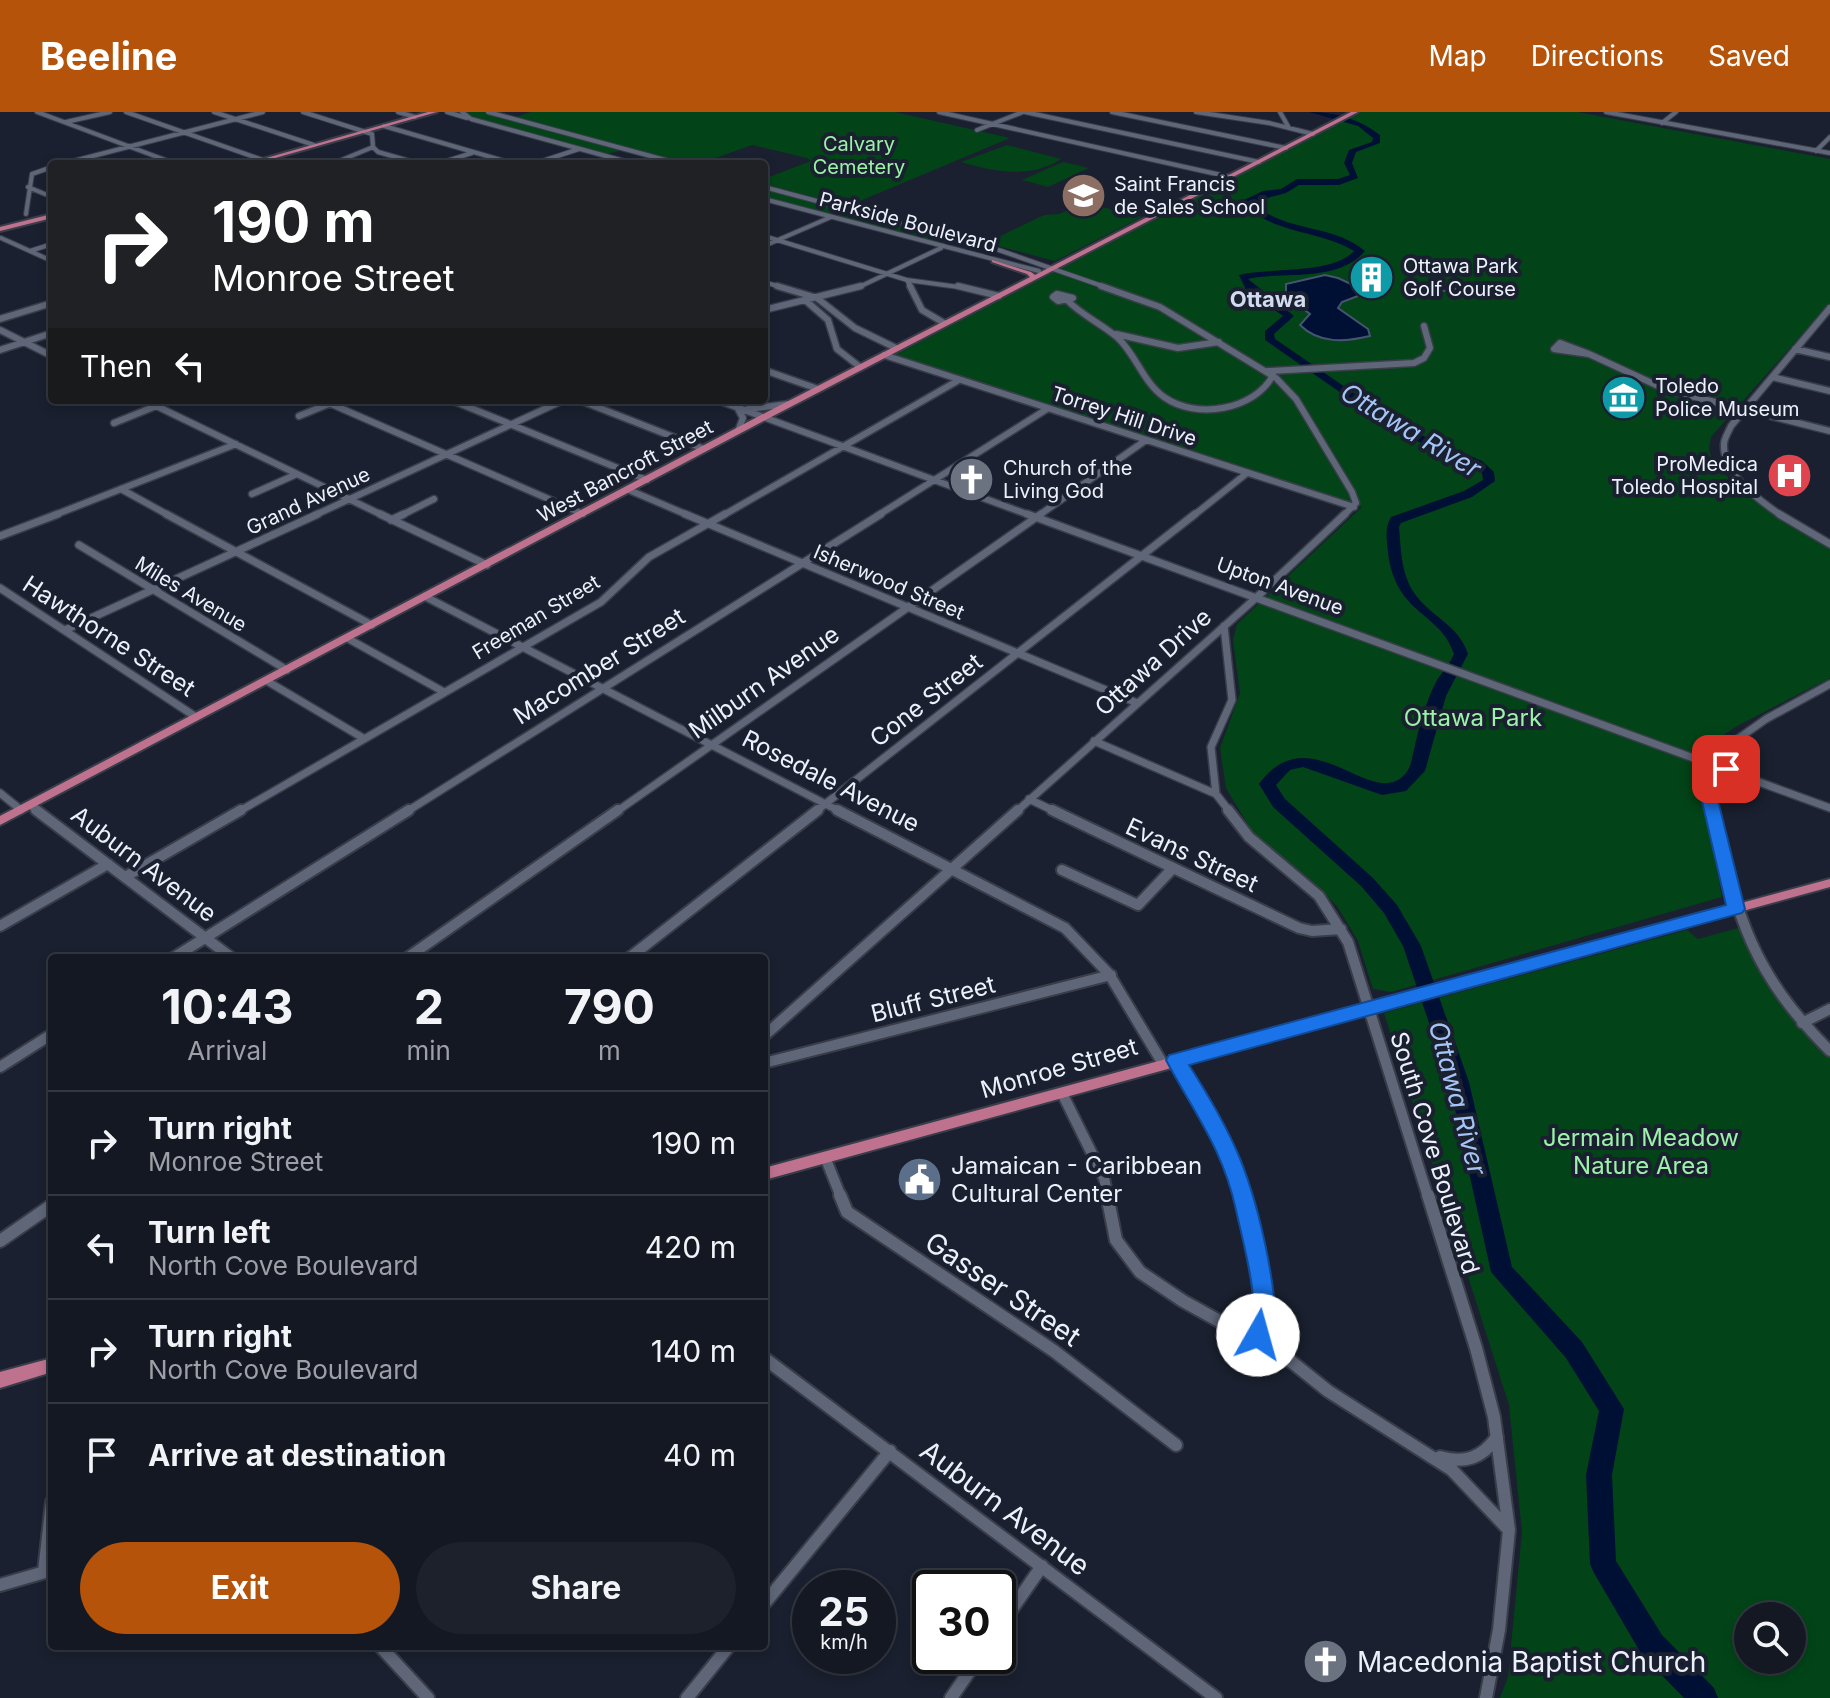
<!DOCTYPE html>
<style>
:root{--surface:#141823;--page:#1d212b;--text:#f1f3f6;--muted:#9da0a6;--line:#333741;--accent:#b45309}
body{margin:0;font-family:Inter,sans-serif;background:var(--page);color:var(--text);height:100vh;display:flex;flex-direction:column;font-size:30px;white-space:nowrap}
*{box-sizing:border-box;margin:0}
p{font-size:26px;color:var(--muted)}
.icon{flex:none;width:44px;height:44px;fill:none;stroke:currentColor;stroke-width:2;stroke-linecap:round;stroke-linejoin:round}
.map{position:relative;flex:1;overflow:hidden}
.sheet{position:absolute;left:48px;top:842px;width:720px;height:696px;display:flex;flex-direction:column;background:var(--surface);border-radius:8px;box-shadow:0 4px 12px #0003,0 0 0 2px var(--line)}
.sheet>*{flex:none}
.hud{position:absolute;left:48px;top:48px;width:720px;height:244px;border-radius:8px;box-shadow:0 4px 12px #0003,0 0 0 2px var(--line);background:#202124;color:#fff;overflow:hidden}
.buttons{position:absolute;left:1734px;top:1490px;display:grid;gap:16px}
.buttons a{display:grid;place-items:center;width:72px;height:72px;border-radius:50%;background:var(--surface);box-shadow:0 4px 12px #0003,0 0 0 2px var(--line);font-size:40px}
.speed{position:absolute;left:792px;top:1458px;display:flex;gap:16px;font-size:40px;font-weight:700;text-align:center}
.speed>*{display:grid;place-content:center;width:104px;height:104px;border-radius:50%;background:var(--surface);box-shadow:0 4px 12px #0003,0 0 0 2px var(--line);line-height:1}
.speed small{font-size:20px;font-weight:400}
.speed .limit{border:4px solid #111;border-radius:12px;background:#fff;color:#111}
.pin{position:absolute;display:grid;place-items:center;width:68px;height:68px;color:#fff;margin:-34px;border-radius:16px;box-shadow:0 4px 12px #0006}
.me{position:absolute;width:88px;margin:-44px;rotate:7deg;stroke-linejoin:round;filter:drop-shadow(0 0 6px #0008)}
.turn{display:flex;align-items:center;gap:28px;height:168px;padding:0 32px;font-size:36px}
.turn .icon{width:104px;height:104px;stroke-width:2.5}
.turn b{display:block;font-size:56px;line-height:68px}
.then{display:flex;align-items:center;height:76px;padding:0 32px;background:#0003;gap:16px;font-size:30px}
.eta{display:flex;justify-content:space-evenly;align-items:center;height:136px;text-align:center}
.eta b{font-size:48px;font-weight:700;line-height:56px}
.action{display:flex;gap:16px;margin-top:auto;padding:16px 32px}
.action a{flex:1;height:92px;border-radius:48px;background:var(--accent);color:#fff;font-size:32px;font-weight:700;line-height:92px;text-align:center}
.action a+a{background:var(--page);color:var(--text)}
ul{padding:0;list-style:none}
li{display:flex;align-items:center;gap:24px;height:104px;padding:0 32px;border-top:2px solid var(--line)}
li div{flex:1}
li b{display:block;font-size:30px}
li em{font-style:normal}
header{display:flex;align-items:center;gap:48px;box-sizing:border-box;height:112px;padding:0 40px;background:var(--accent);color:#fff}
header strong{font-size:38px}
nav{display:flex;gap:44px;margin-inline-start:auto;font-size:28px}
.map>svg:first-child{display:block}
.green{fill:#024418;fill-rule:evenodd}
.water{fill:#001035;stroke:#475471;stroke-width:2}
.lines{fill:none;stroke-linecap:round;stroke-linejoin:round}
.stream{stroke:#475471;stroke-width:2}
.river{fill:#001035;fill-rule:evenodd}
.minor-far4-casing{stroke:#393d49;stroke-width:6}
.minor-far3-casing{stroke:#393d49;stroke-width:9}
.minor-far2-casing{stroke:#393d49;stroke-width:10}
.minor-far1-casing{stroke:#393d49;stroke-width:14}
.minor-casing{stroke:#393d49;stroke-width:16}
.major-casing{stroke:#393d49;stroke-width:4}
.minor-far4{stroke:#5e6678;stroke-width:4}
.minor-far3{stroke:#5e6678;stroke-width:6}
.minor-far2{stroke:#5e6678;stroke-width:7}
.minor-far1{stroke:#5e6678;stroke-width:10}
.minor{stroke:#5e6678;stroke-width:12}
.major{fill:#bf728e;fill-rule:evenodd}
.route{fill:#1a73e8;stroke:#114b97;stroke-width:2}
.labels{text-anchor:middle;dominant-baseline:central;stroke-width:8;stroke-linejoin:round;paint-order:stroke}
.far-park-label{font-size:20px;fill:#9cf2a9;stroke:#1a202f}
.far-poi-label{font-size:20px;fill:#edf1fc;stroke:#1a202f;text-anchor:start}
.far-street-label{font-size:20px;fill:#edf1fc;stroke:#1a202f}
.far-neighbourhood-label{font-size:22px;font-weight:bold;fill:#d3dbf0;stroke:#1a202f}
.street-label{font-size:24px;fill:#edf1fc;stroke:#1a202f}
.park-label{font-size:24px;fill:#9cf2a9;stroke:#1a202f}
.poi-label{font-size:24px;fill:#edf1fc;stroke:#1a202f;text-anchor:start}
.water-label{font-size:26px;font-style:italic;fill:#a3c4f5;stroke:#1a202f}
.near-street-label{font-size:28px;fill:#edf1fc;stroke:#1a202f}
.near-poi-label{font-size:28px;fill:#edf1fc;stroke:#1a202f;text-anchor:start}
</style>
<header>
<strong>Beeline</strong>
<nav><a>Map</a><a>Directions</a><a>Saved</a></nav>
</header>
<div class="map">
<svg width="1830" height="1586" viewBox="0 0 1830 1586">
<rect width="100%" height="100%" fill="#1a202f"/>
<path class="green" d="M464 0H484L622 38 604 43 478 8Z
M531 0H895L1010 26 848 94 764 72V67L811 49 807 46 752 33 699 52H689L515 5Z
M1361 0H1577L1830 47V191L1711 325 1709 338 1714 352 1749 384 1785 411 1830 436V566L1737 614 1701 638 1697 658 1722 785 1391 880 1373 877 1358 829 1337 794 1314 771 1253 721 1226 676 1220 636 1240 581 1233 528 1237 512 1362 395 895 243Z
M1007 33 1061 47C1030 67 995 60 961 50Z
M1063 50 1089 56 1048 75 1022 68Z
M764 76 842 97 831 103 764 86Z
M1086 91 1142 105 1055 149 986 131 1044 103 1059 102Z
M847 99H851L953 128 942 133 835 105Z
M1749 813 1781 876 1830 932V1586H1500L1508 1565 1522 1420 1509 1293 1384 901 1687 818 1698 827ZM1748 1504H1792V1548H1748Z"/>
<path class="water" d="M1325 163 1338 166 1364 178 1363 182 1342 190 1338 196 1368 217 1370 224C1345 230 1319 232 1300 213L1310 202 1286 184V172Z"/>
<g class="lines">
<path class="stream" d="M1431 181 1479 173"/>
<path class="river" d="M1309 0C1335 0 1360 7 1380 23V31L1356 40 1352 51 1358 66 1339 73H1299L1286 81 1252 90C1283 121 1332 111 1365 139 1338 171 1285 159 1248 167L1294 204 1274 222 1275 227 1405 316 1482 349 1494 360 1495 369 1472 385 1401 411 1399 415C1401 437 1401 463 1415 482 1431 505 1459 513 1468 542L1446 584 1425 659 1406 679 1382 683 1303 655 1290 658 1276 673 1285 687 1373 766 1397 793 1421 834 1469 970 1512 1155 1582 1230 1624 1297 1612 1363 1616 1449 1662 1523 1714 1576 1718 1586H1684L1642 1543 1594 1461 1590 1452 1586 1363 1599 1299 1566 1246 1491 1160 1449 970 1403 834 1384 801 1361 774 1273 695 1259 672C1311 601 1372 702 1406 661 1411 655 1412 645 1414 638 1419 615 1426 589 1437 568 1443 559 1450 552 1454 542 1441 500 1396 504 1388 441 1387 427 1384 417 1391 405L1464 379 1483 368 1482 361 1474 355 1397 320 1265 228V219L1283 204 1246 178 1239 163C1270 155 1332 163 1354 139 1318 117 1271 123 1242 89L1263 79 1281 77 1297 67H1338L1350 63 1344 51 1349 38 1372 30 1373 26 1358 14Z"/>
<defs>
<path id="minor-far4" d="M37 0 176 52
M126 0 274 52
M214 0 314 33
M303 0 372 22 373 35 378 40 420 52
M398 0 415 5
M447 0 467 6
M462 0 471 7 635 52
M488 0 680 52
M939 0 1230 65
M1025 0 1259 50
M1112 0 1286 36
M1196 0 1269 11 1313 22
M1280 0 1289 16
M1606 0 1830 41
M66 10 110 0
M1662 11 1676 0
M384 14 515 52
M977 18 1023 0
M1816 39 1830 25
M62 52 263 0
M332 52 373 35
M437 52 472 41
M533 52 579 37
M28 75 52 85
M764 75 990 135 1108 176
M764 87 1039 159
M26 102 32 62 52 55
M764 124 907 168 911 176
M1 126 52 149
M764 134 831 105
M30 139 52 132
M907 168 966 176
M764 170 784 176
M857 176 941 136"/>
<path id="minor-far3" d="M777 174 817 186 855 216 896 236
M910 174 922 198 944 211
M958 174 999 184
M1101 174 1160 195 1276 266 1296 287 1352 380 1356 391 1343 404
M1057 182 1073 186 1058 189 1053 185Z
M805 188 828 208 837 237 860 255
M1068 189C1083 204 1102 212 1118 226 1136 243 1143 270 1164 285 1196 308 1255 298 1273 263
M764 198 861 174
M0 207 52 191
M0 218 52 244
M1116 222 1178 236 1219 230
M1560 231 1589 242 1554 237Z
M1795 237 1830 245
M0 238 52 221
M1589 242 1667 278 1830 319
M884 243 1354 395
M764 258 818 277
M1268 259 1414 251 1424 246 1430 236 1424 214
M1772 265 1830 279
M144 288 384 404
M322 288 583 402
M451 288 647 368
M579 288 704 337
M717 288 1032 404
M737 295 743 306 738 319
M748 297 789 292
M299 304 331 291
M114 311 156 294
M121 377 170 404
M629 378 690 404
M252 382 297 362
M52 404 236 332
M313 404 564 288
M400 404 434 387
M722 404 959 268
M877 404 1047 297
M1038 404 1146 328
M1193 404 1247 361
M1782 404C1760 389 1722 362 1724 332 1724 326 1729 319 1731 314L1830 196"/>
<path id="minor-far2" d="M166 402 372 513
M380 402 487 453
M685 402 1137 591
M1027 402 1830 696
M1779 402 1830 432
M391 408 404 402
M0 424 58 402
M79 433 287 558
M0 476 196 605
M426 485 841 700
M1224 514 1232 588 1211 635 1216 682 1230 700
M65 518 318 402
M347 526 444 580
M267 569 363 626
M1094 629 1216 682
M0 681 21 698
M1029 687 1056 700
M30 693 39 700
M238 700 601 490 649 445 725 402
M406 700 881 402
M616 700 1041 402
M815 700 1195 402
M1016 700 1257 485 1345 402
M1713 700C1708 680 1702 661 1715 643L1766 607 1830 572"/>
<path id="minor-far1" d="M36 698 232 846
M837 698 1065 816 1109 862 1163 952
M1052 698 1299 816 1312 819 1341 817
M1228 698 1249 725 1319 784 1348 830 1428 1085
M1712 698C1738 805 1750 859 1830 939
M1062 758 1138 793 1173 756
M125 765 241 698
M0 814 108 752
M173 846 409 698
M407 846 618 698
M629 846 818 698
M1802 911 1830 897
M764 924 1018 698
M1176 948C1203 992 1230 1035 1244 1085
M764 951 1111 863
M0 955 52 922
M1062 981 1104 1066 1108 1085
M825 1045 841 1085"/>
<path id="minor" d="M840 1083 847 1100 1054 1239 1176 1333
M1107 1083 1116 1128 1140 1160 1183 1189 1239 1220 1258 1223 1328 1279 1452 1358 1508 1417
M1243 1083 1265 1194 1258 1223
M1428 1083 1476 1236 1494 1305 1509 1418 1499 1518 1486 1586
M0 1129 52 1093
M764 1246 1216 1586
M1440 1345C1465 1352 1482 1346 1497 1325
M44 1460 52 1390
M0 1473 52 1458
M764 1492 890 1339
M998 1517 1042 1454
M380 1534 428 1586
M687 1586 729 1534
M951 1586 980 1544"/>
<path id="major" d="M428 0H437L254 52H245Z
M1351 0H1358L773 304 0 713V704L767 300 1030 165 1027 162 992 150V148L1031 160 1035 163Z
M52 102V106L0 119V115Z
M1830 767V775L764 1068V1056Z
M52 1246V1260L0 1276V1260Z"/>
</defs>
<use href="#minor-far4" class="minor-far4-casing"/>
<use href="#minor-far3" class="minor-far3-casing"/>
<use href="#minor-far2" class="minor-far2-casing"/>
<use href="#minor-far1" class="minor-far1-casing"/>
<use href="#minor" class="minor-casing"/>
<use href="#major" class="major-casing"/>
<use href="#minor-far4" class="minor-far4"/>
<use href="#minor-far3" class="minor-far3"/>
<use href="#minor-far2" class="minor-far2"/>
<use href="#minor-far1" class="minor-far1"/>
<use href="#minor" class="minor"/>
<use href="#major" class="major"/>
</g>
<path class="route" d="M1709 646 1734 657 1726 662 1716 659 1714 672 1745 797 1742 801 1189 953C1234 1023 1252 1064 1268 1146 1273 1176 1280 1202 1267 1231L1258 1234 1250 1231C1244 1218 1252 1208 1253 1195 1255 1174 1241 1121 1236 1098 1223 1037 1194 1001 1166 948L1169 943 1726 793 1698 672 1701 651Z"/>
<defs>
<symbol id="school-disc" viewBox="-11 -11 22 22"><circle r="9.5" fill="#8d6e63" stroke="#1a202f"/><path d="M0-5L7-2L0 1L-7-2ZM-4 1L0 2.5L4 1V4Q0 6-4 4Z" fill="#fff"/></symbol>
<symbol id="building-disc" viewBox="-11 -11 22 22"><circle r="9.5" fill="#0f9aa8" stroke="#1a202f"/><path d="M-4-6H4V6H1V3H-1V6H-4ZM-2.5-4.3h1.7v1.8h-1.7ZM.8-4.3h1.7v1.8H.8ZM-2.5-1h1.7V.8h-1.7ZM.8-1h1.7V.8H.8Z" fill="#fff"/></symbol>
<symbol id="museum-disc" viewBox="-11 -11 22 22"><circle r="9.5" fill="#0f9aa8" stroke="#1a202f"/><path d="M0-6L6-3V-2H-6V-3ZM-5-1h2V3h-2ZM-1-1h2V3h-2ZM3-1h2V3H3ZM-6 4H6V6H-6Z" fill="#fff"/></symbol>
<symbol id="hospital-disc" viewBox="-11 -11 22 22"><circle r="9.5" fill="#e0444e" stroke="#1a202f"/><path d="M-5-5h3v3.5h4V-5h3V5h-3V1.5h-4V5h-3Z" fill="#fff"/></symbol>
<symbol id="church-disc" viewBox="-11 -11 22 22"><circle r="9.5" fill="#6b7280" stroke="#1a202f"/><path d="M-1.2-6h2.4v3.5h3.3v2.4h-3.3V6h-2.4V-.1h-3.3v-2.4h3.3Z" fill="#fff"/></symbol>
<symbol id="civic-disc" viewBox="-11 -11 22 22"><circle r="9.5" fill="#5c6f8a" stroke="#1a202f"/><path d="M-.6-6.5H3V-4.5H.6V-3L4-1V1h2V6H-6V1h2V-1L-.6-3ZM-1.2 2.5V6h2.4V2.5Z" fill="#fff"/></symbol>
</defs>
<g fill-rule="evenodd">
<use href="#school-disc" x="1058" y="58" width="51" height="51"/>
<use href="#building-disc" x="1346" y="140" width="51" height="51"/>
<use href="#museum-disc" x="1598" y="260" width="51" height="51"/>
<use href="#hospital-disc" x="1764" y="338" width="51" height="51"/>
<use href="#church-disc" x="946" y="342" width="51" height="51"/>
<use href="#civic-disc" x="894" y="1042" width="51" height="51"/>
<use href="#church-disc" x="1300" y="1524" width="51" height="51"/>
</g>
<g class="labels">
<g class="far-park-label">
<text x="859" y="32">Calvary<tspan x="859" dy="23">Cemetery</tspan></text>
</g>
<g class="far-poi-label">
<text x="1114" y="72">Saint Francis<tspan x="1114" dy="23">de Sales School</tspan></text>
<text x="1403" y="154">Ottawa Park<tspan x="1403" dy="23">Golf Course</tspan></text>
<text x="1655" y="274">Toledo<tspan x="1655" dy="23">Police Museum</tspan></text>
<text x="1758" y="352" text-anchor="end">ProMedica<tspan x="1758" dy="23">Toledo Hospital</tspan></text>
<text x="1003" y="356">Church of the<tspan x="1003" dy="23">Living God</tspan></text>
</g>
<g class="far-street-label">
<text transform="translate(908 110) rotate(15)">Parkside Boulevard</text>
<text transform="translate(1124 304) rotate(18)">Torrey Hill Drive</text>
<text transform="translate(625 359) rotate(-28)">West Bancroft Street</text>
<text transform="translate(308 389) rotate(-25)">Grand Avenue</text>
<text transform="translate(889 470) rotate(23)">Isherwood Street</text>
<text transform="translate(1280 474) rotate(20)">Upton Avenue</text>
<text transform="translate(191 482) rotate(31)">Miles Avenue</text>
<text transform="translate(536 505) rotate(-31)">Freeman Street</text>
</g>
<g class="far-neighbourhood-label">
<text x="1268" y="187">Ottawa</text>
</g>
<g class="street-label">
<text transform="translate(109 524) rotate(33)">Hawthorne Street</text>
<text transform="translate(1153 550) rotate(-42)">Ottawa Drive</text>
<text transform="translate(599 554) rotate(-32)">Macomber Street</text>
<text transform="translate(764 570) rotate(-35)">Milburn Avenue</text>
<text transform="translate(926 588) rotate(-38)">Cone Street</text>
<text transform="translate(831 669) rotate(27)">Rosedale Avenue</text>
<text transform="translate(1192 743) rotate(25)">Evans Street</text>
<text transform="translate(144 752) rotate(37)">Auburn Avenue</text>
<text transform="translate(933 887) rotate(-14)">Bluff Street</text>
<text transform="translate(1059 956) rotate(-16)">Monroe Street</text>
<text transform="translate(1435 1041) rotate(73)">South Cove Boulevard</text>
</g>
<g class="park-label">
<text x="1473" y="605">Ottawa Park</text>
<text x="1641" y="1025">Jermain Meadow<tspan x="1641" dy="28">Nature Area</tspan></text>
</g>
<g class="poi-label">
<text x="951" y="1053">Jamaican - Caribbean<tspan x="951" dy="28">Cultural Center</tspan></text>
</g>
<g class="water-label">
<text transform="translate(1411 318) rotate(31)">Ottawa River</text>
<text transform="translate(1458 986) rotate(75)">Ottawa River</text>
</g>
<g class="near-street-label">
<text transform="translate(1003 1177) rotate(34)">Gasser Street</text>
<text transform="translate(1005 1396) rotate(37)">Auburn Avenue</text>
</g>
<g class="near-poi-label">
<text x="1357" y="1550">Macedonia Baptist Church</text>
</g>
</g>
</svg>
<div class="buttons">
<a><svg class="icon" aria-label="search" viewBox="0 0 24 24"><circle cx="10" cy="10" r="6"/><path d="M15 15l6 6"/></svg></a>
</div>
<div class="speed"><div>25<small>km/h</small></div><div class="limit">30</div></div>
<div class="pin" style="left:1726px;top:657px;background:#d93025"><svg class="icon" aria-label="arrive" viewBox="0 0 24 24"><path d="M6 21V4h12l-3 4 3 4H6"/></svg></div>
<svg class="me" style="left:1258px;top:1223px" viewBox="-20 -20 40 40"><circle r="19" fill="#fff"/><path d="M0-13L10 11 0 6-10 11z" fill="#1a73e8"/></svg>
<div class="hud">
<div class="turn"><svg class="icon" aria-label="right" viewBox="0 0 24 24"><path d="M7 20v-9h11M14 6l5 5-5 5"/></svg><div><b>190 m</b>Monroe Street</div></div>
<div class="then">Then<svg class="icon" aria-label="left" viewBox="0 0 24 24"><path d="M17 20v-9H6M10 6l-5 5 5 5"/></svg></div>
</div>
<section class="sheet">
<div class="eta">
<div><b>10:43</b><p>Arrival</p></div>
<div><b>2</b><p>min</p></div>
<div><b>790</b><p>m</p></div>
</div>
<ul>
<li><svg class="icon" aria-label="right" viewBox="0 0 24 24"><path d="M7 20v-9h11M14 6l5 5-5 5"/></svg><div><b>Turn right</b><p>Monroe Street</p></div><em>190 m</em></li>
<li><svg class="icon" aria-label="left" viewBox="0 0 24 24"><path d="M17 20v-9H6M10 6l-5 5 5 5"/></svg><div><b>Turn left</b><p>North Cove Boulevard</p></div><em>420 m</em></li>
<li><svg class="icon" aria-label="right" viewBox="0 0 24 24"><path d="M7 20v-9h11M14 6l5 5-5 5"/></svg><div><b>Turn right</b><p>North Cove Boulevard</p></div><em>140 m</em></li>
<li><svg class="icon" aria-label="arrive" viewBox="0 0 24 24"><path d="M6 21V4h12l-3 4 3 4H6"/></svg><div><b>Arrive at destination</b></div><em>40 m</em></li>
</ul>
<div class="action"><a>Exit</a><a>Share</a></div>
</section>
</div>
